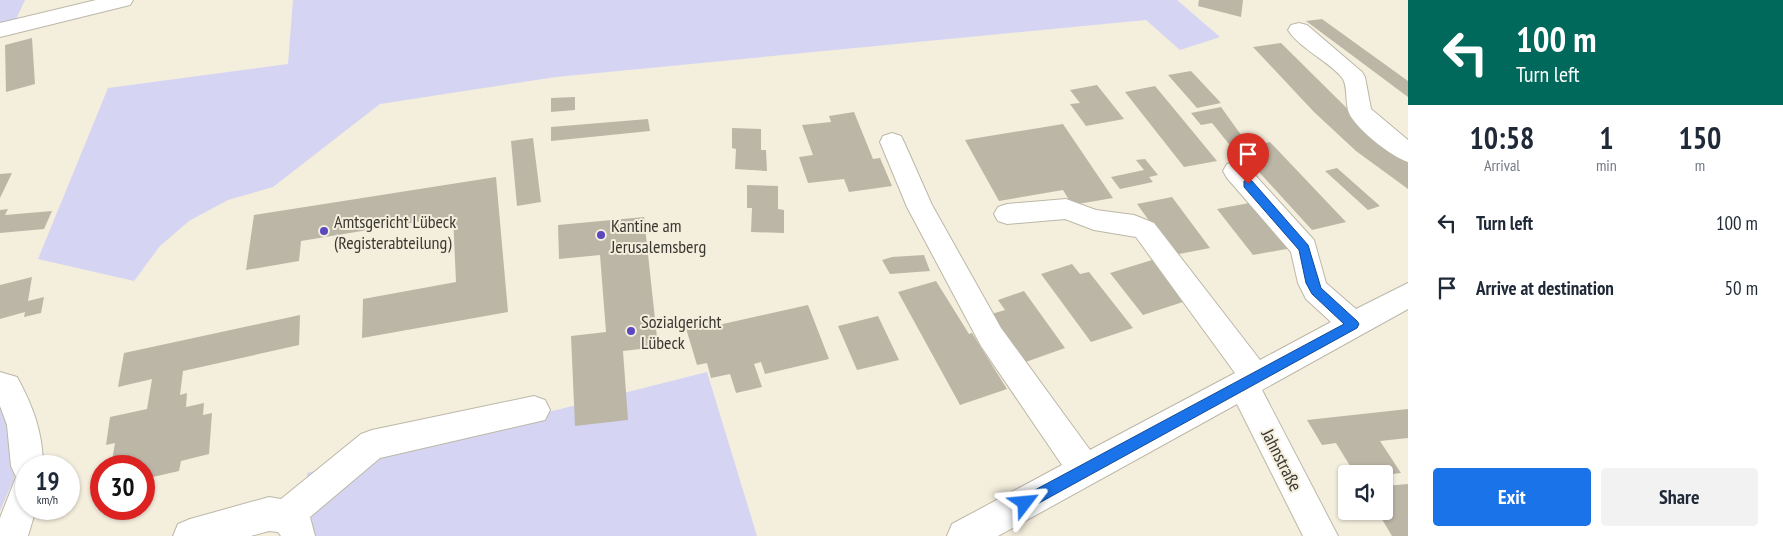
<!DOCTYPE html>
<meta charset="utf-8">
<style>
:root{--surface:#fff;--page:#f2f2f3;--text:#1f2937;--muted:#747a83;--accent:#1a73e8}
body{margin:0;font-family:"PT Sans Narrow",sans-serif;background:var(--page);color:var(--text);height:100vh;display:flex;flex-direction:column;font-size:19px;white-space:nowrap}
*{box-sizing:border-box;margin:0}
p{font-size:16px;color:var(--muted)}
.icon{flex:none;width:28px;height:28px;fill:none;stroke:currentColor;stroke-width:2;stroke-linecap:round;stroke-linejoin:round}
.map{position:relative;flex:1;overflow:hidden}
.drawer{display:flex;flex-direction:column;background:var(--surface);width:375px}
.drawer>*{flex:none}
.top-card{background:#00695c;color:#fff;overflow:hidden}
.tools{position:absolute;left:1338px;top:465px;display:grid;gap:10px}
.tools a{display:grid;place-items:center;width:55px;height:55px;border-radius:5px;background:var(--surface);box-shadow:0 1px 4px #0004;font-size:25px}
.speed{position:absolute;left:15px;top:455px;display:flex;gap:10px;font-size:25px;font-weight:700;text-align:center}
.speed>*{display:grid;place-content:center;width:65px;height:65px;border-radius:50%;background:var(--surface);box-shadow:0 1px 4px #0004;line-height:1}
.speed small{font-size:12px;font-weight:400}
.speed .limit{border:8px solid #d22;background:#fff;color:#111}
.pin{position:absolute;display:grid;place-items:center;width:42px;height:42px;color:#fff;margin:-51px -21px;border-radius:50% 50% 50% 0;rotate:-45deg;box-shadow:0 0 5px #0007}
.pin .icon{rotate:45deg}
.me{position:absolute;width:55px;margin:-28px;rotate:61deg;stroke-linejoin:round;filter:drop-shadow(0 0 4px #0008)}
.turn{display:flex;align-items:center;gap:18px;height:105px;padding:0 25px;font-size:22px}
.turn .icon{width:65px;height:65px;stroke-width:2.5}
.turn b{display:block;font-size:35px;line-height:42px}
.eta{display:flex;justify-content:space-evenly;align-items:center;height:85px;text-align:center}
.eta b{font-size:30px;font-weight:700;line-height:35px}
.cta{display:flex;gap:10px;margin-top:auto;padding:10px 25px}
.cta a{flex:1;height:58px;border-radius:5px;background:var(--accent);color:#fff;font-size:20px;font-weight:700;line-height:58px;text-align:center}
.cta a+a{background:var(--page);color:var(--text)}
ul{padding:0;list-style:none}
li{display:flex;align-items:center;gap:15px;height:65px;padding:0 25px}
li div{flex:1}
li b{display:block;font-size:19px}
li em{font-style:normal}
main{display:flex;flex:1;min-height:0}
.map>svg:first-child{display:block}
.green{fill:#d5d5f3}
.building{fill:#bcb6a6}
.lines{fill:none;stroke-linecap:round;stroke-linejoin:round}
.minor-casing{stroke:#bcb7a7;stroke-width:2}
.minor{fill:#fff;fill-rule:evenodd}
.route{fill:#1a73e8;stroke:#114b97}
.poi-dot{fill:#5b47bf;stroke:#f4eedd;stroke-width:2}
.labels{text-anchor:middle;dominant-baseline:central;stroke-width:4;stroke-linejoin:round;paint-order:stroke}
.poi-label{font-size:18px;fill:#3a3832;stroke:#f4eedd;text-anchor:start}
.street-label{font-size:18px;fill:#3a3832;stroke:#f4eedd}
</style>
<main>
<div class="map">
<svg width="1408" height="536" viewBox="0 0 1408 536">
<rect width="100%" height="100%" fill="#f4eedd"/>
<path class="green" d="M0 0H25L12 28 0 30Z
M293 0H1177L1220 37 1180 50 1146 20 556 77 380 104 273 187 228 200 189 221 160 246 134 281 38 259 108 88 288 64Z
M707 372 757 536H313L307 473Z
M0 398 18 456 13 481 0 511Z"/>
<path class="building" d="M1199 0H1243L1241 17 1198 6Z
M1322 19 1408 81V97L1306 21Z
M32 38 35 84 6 92 5 45Z
M1281 43 1380 141 1408 159V189L1356 151 1314 112 1253 47Z
M1191 71 1221 103 1197 108 1168 75Z
M1097 85 1124 119 1086 126 1070 104 1080 103 1070 90Z
M1155 86 1170 104 1217 161 1184 167 1125 92Z
M575 97V110L551 112V98Z
M1221 107 1249 146 1270 142 1346 222 1312 230 1237 148 1233 149 1212 123 1201 125 1191 113Z
M854 112 873 159 880 158 892 186 849 192 844 179 808 183 799 157 813 155 802 125 831 122 829 116Z
M648 119 650 131 551 141V127Z
M1063 124 1113 198 1072 205 1063 190 999 201 965 140Z
M732 128 761 129V150H766L767 171 735 169 736 149 732 148Z
M533 138 541 202 517 206 511 141Z
M1145 159 1158 175 1149 177 1153 182 1120 189 1111 177 1144 170 1136 160Z
M1337 168 1380 206 1368 210 1325 171Z
M12 173 0 198V174Z
M496 177 508 312 362 338 363 299 456 282 453 216 301 241 299 261 246 270 254 215Z
M747 185 778 186V209L784 210V233L751 232 752 208H747Z
M1172 197 1210 248 1174 255 1137 204Z
M1255 202 1292 248 1253 255 1217 209Z
M8 209 5 215 52 211 44 229 0 233V210Z
M644 217 658 347 623 351 628 420 575 426 571 336 606 332 600 255 559 259 558 225Z
M924 255 930 271 890 274 882 260 892 257Z
M1152 260 1186 301 1143 315 1110 273Z
M1072 264 1080 274 1089 272 1133 328 1091 342 1041 274Z
M32 277 28 301 44 297 41 313 24 317 25 312 0 319V285Z
M936 281 969 334 972 333 1007 389 960 405 898 292Z
M1024 291 1065 348 1020 364 988 315 1005 310 998 300Z
M808 305 829 359 765 374 761 362 754 364 762 387 736 393 730 374 711 378 707 363 697 365 685 325 703 321 705 328Z
M300 315 299 345 183 371 180 395 187 393 186 407 204 403 203 415 212 413 209 454 181 461 179 471 144 479V466H111L115 443 106 445 110 417 147 409 152 379 118 387 124 353Z
M878 316 899 360 857 370 838 326Z
M1408 409V438L1380 441 1401 473 1384 475 1355 474 1336 443 1322 445 1307 420Z
M1408 484V536H1392L1377 511H1384V486Z"/>
<g class="lines">
<defs>
<path id="minor" d="M96 0H133L130 5 0 37V23Z
M1299 23 1307 25 1362 72 1365 77 1371 109 1408 140V162C1392 157 1356 129 1349 113 1345 104 1348 88 1343 79 1332 63 1300 49 1288 30L1291 25Z
M892 133 901 136 904 142 932 205 1001 328 1090 450 1235 373 1136 237 1094 230 1065 219 1007 224 998 221 994 214 998 207 1007 204 1066 199 1096 210 1134 215 1154 223 1260 360 1331 322 1306 299 1298 283 1291 252 1227 178 1223 171 1227 164 1236 162 1245 164 1314 240 1326 283 1356 309 1408 283V309L1262 390 1338 536H1303L1237 404 998 536H947L952 524 1062 465 981 346 907 207 880 142 883 136Z
M0 372 17 377C33 406 43 433 43 466H26V509H36L28 536H0V518L16 477 11 466 7 425 0 406Z
M534 396 545 400 550 410 545 420 380 458 310 517 315 536H281L278 532 269 531 251 536H173L178 524 190 519 269 497 281 499 361 434 372 430Z"/>
</defs>
<use href="#minor" class="minor-casing"/>
<use href="#minor" class="minor"/>
</g>
<path class="route" d="M1248 180 1252 181 1308 245 1321 288 1357 321 1359 324 1357 328 1030 508 1025 510 1020 508 1018 503 1020 498 1344 324 1312 294 1306 283 1299 250 1244 187V181Z"/>
<g class="poi-dot">
<circle cx="324" cy="231" r="5"/>
<circle cx="601" cy="235" r="5"/>
<circle cx="631" cy="331" r="5"/>
</g>
<g class="labels">
<g class="poi-label">
<text x="334" y="221">Amtsgericht Lübeck<tspan x="334" dy="21">(Registerabteilung)</tspan></text>
<text x="611" y="225">Kantine am<tspan x="611" dy="21">Jerusalemsberg</tspan></text>
<text x="641" y="321">Sozialgericht<tspan x="641" dy="21">Lübeck</tspan></text>
</g>
<g class="street-label">
<text transform="translate(1282 460) rotate(63)">Jahnstraße</text>
</g>
</g>
</svg>
<div class="tools">
<a><svg class="icon" aria-label="sound" viewBox="0 0 24 24"><path d="M4 9h4l5-4v14l-5-4H4zM17 9q2 3 0 6"/></svg></a>
</div>
<div class="speed"><div>19<small>km/h</small></div><div class="limit">30</div></div>
<div class="pin" style="left:1248px;top:184px;background:#d93025"><svg class="icon" aria-label="arrive" viewBox="0 0 24 24"><path d="M6 21V4h12l-3 4 3 4H6"/></svg></div>
<svg class="me" style="left:1025px;top:503px" viewBox="-20 -20 40 40"><path d="M0-17L14 15 0 8-14 15z" fill="#1a73e8" stroke="#fff" stroke-width="4"/></svg>
</div>
<section class="drawer">
<div class="top-card">
<div class="turn"><svg class="icon" aria-label="left" viewBox="0 0 24 24"><path d="M17 20v-9H6M10 6l-5 5 5 5"/></svg><div><b>100 m</b>Turn left</div></div>
</div>
<div class="eta">
<div><b>10:58</b><p>Arrival</p></div>
<div><b>1</b><p>min</p></div>
<div><b>150</b><p>m</p></div>
</div>
<ul>
<li><svg class="icon" aria-label="left" viewBox="0 0 24 24"><path d="M17 20v-9H6M10 6l-5 5 5 5"/></svg><div><b>Turn left</b></div><em>100 m</em></li>
<li><svg class="icon" aria-label="arrive" viewBox="0 0 24 24"><path d="M6 21V4h12l-3 4 3 4H6"/></svg><div><b>Arrive at destination</b></div><em>50 m</em></li>
</ul>
<div class="cta"><a>Exit</a><a>Share</a></div>
</section>
</main>
